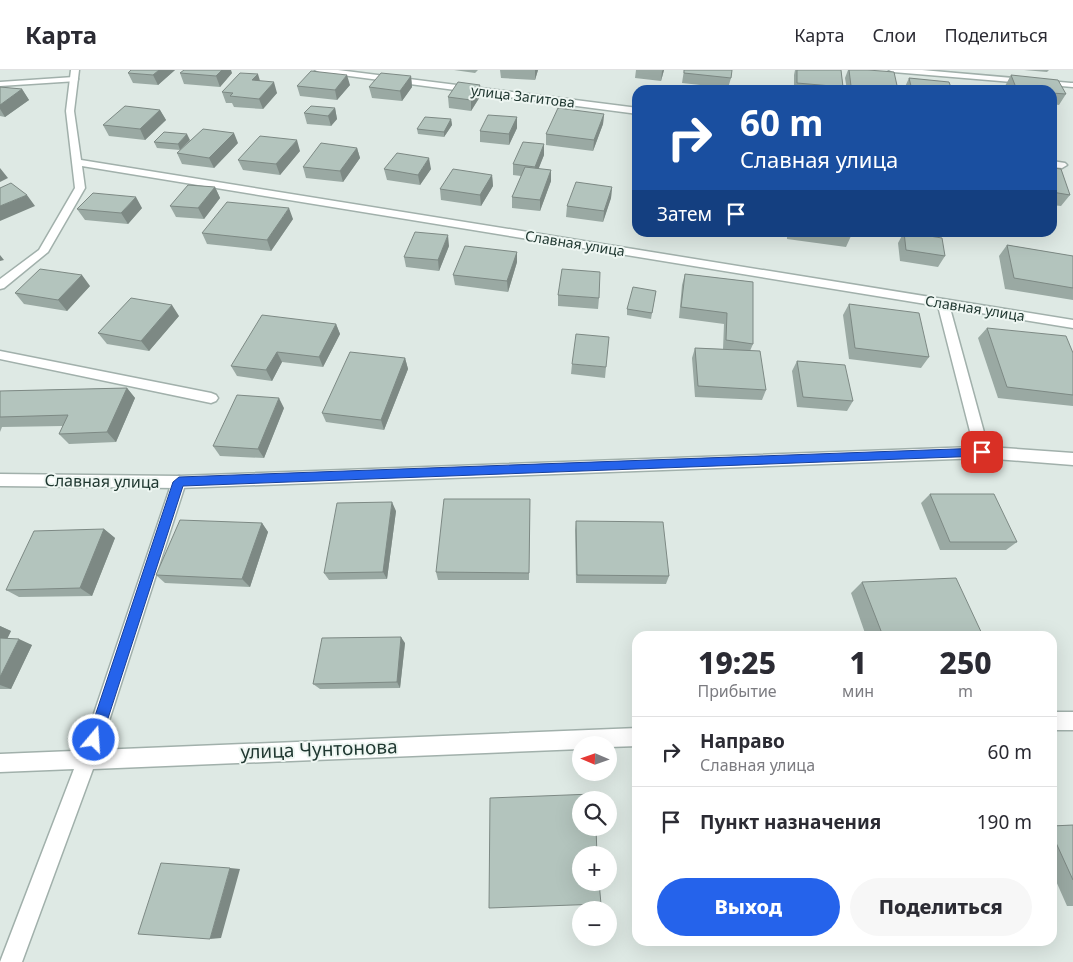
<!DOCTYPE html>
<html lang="ru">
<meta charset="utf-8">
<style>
:root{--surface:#fff;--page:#f7f7f7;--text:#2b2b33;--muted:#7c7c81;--line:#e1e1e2;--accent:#2563eb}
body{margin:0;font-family:"Noto Sans",sans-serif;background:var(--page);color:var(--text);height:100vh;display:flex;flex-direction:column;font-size:19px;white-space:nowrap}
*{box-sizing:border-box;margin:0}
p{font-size:16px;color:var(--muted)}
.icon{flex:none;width:28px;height:28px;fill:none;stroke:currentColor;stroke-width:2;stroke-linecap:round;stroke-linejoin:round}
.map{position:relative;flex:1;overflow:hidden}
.panel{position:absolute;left:632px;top:561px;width:425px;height:315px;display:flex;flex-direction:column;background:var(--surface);border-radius:15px;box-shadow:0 5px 20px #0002}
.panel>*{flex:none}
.guide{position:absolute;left:632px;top:15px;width:425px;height:152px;border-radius:15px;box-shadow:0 5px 20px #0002;background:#1a4fa0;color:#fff;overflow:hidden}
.needle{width:32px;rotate:272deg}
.controls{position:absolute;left:572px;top:666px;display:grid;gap:10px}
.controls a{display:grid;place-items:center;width:45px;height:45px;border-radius:50%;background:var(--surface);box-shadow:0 5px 20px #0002;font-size:25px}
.pin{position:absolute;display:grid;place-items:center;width:42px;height:42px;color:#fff;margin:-21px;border-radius:10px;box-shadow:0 2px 8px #0006}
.me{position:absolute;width:55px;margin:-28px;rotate:18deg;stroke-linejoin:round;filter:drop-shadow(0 0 4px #0008)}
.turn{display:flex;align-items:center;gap:18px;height:105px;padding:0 25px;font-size:22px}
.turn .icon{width:65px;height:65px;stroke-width:2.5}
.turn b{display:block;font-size:35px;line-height:42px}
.then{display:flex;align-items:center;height:48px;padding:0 25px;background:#0003;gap:10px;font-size:19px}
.eta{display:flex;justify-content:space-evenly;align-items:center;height:85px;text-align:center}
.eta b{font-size:30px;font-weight:800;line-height:35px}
.primary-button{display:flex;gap:10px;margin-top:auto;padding:10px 25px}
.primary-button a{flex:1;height:58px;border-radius:30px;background:var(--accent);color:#fff;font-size:20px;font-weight:800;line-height:58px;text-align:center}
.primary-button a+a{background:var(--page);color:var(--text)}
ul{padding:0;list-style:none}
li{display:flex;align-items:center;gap:15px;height:70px;padding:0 25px;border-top:1px solid var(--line)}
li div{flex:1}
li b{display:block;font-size:19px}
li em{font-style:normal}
header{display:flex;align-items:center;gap:30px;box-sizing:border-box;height:70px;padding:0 25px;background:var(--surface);border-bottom:1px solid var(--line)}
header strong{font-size:24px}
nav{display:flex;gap:28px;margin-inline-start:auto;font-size:18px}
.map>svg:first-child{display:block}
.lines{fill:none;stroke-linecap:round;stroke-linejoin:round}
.lane-casing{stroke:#a1b0ab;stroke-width:3}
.street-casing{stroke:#a1b0ab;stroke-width:3}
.lane{fill:#fff;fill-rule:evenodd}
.street{fill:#fff;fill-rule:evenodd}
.wall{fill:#9aa9a3}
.shaded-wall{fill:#7d8984}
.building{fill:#b3c4bd;stroke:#7d8984}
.route{fill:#2563eb;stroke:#184099}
.labels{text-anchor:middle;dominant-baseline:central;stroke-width:4;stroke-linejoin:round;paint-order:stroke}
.far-street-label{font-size:14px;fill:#203831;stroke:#eef6f2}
.street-label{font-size:16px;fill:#203831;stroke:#eef6f2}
.near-street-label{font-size:19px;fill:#203831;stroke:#eef6f2}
</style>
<header>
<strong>Карта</strong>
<nav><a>Карта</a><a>Слои</a><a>Поделиться</a></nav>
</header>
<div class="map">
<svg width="1073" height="892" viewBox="0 0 1073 892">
<rect width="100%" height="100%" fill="#dee9e4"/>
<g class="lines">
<defs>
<path id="lane" d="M74 7 78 9 77 11 0 16V12Z
M0 281 211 323 216 325 218 328 216 331 211 333 0 289Z
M179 406 184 408 186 412 97 688 95 695 88 697 81 695 79 688 172 412 174 408Z"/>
<path id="street" d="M71 0H79L74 41 81 90 1073 250V258L950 238 988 377 1073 383V395L982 388 179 418 0 416V404L179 406 974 377 938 236 82 96 85 118 48 182 4 218 0 219V209L39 180 75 118 66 41Z
M315 0H338L638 38V44L319 2Z
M889 0H922L1071 13H1073V17L893 2Z
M1052 91 1065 93 1067 95 1062 98 1052 97Z
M1052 642H1073V660H1052Z
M638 658V676L609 677V675H581V679L93 699 22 892H0L74 699 0 702V684Z"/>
</defs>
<use href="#lane" class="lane-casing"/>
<use href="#street" class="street-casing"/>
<use href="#lane" class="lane"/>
<use href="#street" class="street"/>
</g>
<path class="wall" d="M175 0 158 15 133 13 128 3Z
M454 0H478L475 3Z
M500 0H538L535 10 501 8Z
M636 0H664L661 11 635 8Z
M684 0 731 8 728 18 682 13Z
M795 0H841L843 17 842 20H794V5Z
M848 0H868L898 20H847L845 8Z
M1024 0H1049L1047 2Z
M180 3H232L220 17 184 14Z
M1011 5 1066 24 1059 35 1052 34V20H1006L1005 16Z
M411 6 412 17 402 31 372 28 369 17Z
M909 8 952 20H905L904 19Z
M260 11 277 23 263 39 234 37 232 33H226L222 22Z
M350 15 337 30 300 26 297 16Z
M0 17 22 19 29 30 5 47 0 46Z
M481 25 471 41 449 38 448 27Z
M335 38 337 49 331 56 307 54 304 43Z
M160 40 166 50 145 70 109 66 103 55Z
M604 44 603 54 593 81 546 75V64Z
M517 47V58L509 75 480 72V61Z
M451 49 452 55 444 67 418 64 417 59Z
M190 70 180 80 157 78 154 72Z
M238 73 214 98 182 94 177 83Z
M544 74V85L538 99 551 100V111L540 141 512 138V127L521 106 513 105V94Z
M357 78 360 88 343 112 306 108 303 97Z
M300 81 280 105 243 100 238 90Z
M1052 98 1070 125 1061 136 1052 135Z
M384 99H431L420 115 387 110Z
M492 105 493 116 481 136 441 130 440 119Z
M215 117 220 128 204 149 176 147 170 136Z
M612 117 611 128 603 152 566 147 567 136Z
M142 138 128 154 85 150 77 139Z
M293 149 271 181 207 174 202 163Z
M787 162H851V166L846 177 787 169Z
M904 162 945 186 938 197 900 191 898 173Z
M1007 175 1073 186V230L1005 219 999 186Z
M449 176 439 201 406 197 404 187Z
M517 182V192L508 222 455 215 453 205Z
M685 204 753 212V274L750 281 766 320 762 330 695 327 692 288 695 278 723 279 724 254 679 248 682 215Z
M90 216 67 241 24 234 15 223Z
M656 221 651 249 627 245V239Z
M558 225 599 228 598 239 558 236Z
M849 234 929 287 921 298 849 289 843 245Z
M179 246 149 281 107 274 98 263Z
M336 254 340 264 323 297 282 292 272 311 237 306 231 296Z
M987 258 1073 283V336L998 328 978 268Z
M405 288 408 299 384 360 326 352 322 343Z
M797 291 853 331 847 341 797 337 792 301Z
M572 294 606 297 605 308 571 304Z
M127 318 135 328 116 372 69 374 59 364 63 356 2 357 0 362V321Z
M284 338 264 388 220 386 213 376Z
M930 424 1017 472 1006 480H940L921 433Z
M530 429 529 510H438L436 502Z
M396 441 387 509 329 510 324 503Z
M576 451 669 506 666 514 576 513 575 460Z
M262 453 268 462 250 517 165 513 156 505Z
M104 459 115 468 92 526 19 527 6 520Z
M862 512 983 566H866L851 523Z
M0 556 11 561 7 569 32 575 11 619H0Z
M405 573 400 618 320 619 313 614Z
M1073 755V836H1067L1052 802V756Z"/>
<path class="shaded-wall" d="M159 0H175L158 15 153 5Z
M222 0H231L232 3 220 17 216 6Z
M535 0H538L535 10Z
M663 0H664L661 11 662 1Z
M258 4 261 14 252 10Z
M347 5 350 15 337 30 335 20Z
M411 6 412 17 402 31 400 21Z
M274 12 277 23 263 39 259 29Z
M480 15 481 25 471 41V30Z
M22 19 29 30 5 47 0 39V35Z
M335 38 337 49 331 56 328 46Z
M160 40 166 50 145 70 140 59Z
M604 44 603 54 593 81 594 70Z
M517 47V58L509 75V64Z
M451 49 452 55 444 67V62Z
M234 63 238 73 214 98 209 88Z
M187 64 190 70 180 80 178 74Z
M297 70 300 81 280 105 276 94Z
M544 74V85L535 108V97Z
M357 78 360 88 343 112 340 101Z
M429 88 431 99 420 115 418 105Z
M0 98 8 108 0 112Z
M551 100V111L540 141V130Z
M492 105 493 116 481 136 480 125Z
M215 117 220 128 204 149 198 138Z
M612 117 611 128 603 152 604 141Z
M27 125 35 136 0 151V136Z
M136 127 142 138 128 154 121 143Z
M289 138 293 149 271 181 267 170Z
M448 165 449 176 439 201 438 190Z
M517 182V192L508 222 507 211Z
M0 185 4 190 0 191Z
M82 205 90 216 67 241 58 230Z
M172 235 179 246 149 281 141 271Z
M336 254 340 264 323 297 319 287Z
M277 282 282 292 272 311 266 300Z
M405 288 408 299 384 360 381 350Z
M127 318 135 328 116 372 107 362Z
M279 328 284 338 264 388 258 379Z
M392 432 396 441 387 509 383 502Z
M262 453 268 462 250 517 242 509Z
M104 459 115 468 92 526 80 518Z
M0 556 11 561 4 575 0 573Z
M401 567 405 573 400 618 397 612Z
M19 569 32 575 11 619 0 615V607Z
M230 798 240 799 221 868 210 869Z"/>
<path class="building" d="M131 0H159L153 5 128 3Z
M184 0H222L216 6 180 3Z
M684 0H732L731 8 684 3Z
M797 0H841L843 17 797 13Z
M849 0H868L894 2 898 20 851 16Z
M311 1 347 5 335 20 297 16Z
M240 3 258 4 252 10 274 12 259 29 230 26 233 23 222 22Z
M381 3 411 6 400 21 369 17Z
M1011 5 1058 10 1066 24 1052 23V20H1017Z
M909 8 949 12 952 20H912Z
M458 12 480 15 471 30 448 27Z
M0 17 22 19 0 35Z
M969 18 991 20H970Z
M125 36 160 40 140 59 103 55Z
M311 36 335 38 328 46 304 43Z
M558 38 604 44 594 70 546 64Z
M488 45 517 47 509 64 480 61Z
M425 47 451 49 444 62 417 59Z
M203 59 234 63 209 88 177 83Z
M164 62 187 64 178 74 154 72Z
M260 66 297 70 276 94 238 90Z
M523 72 544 74 535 97 513 94Z
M321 73 357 78 340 101 303 97Z
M397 83 429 88 418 105 384 99Z
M525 97 551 100 540 130 512 127Z
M1052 98 1061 99 1070 125 1052 122Z
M453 99 492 105 480 125 440 119Z
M576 112 612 117 604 141 567 136Z
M11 113 27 125 0 136V118Z
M188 115 215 117 198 138 170 136Z
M93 123 136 127 121 143 77 139Z
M227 132 289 138 267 170 202 163Z
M415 162 448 165 438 190 404 187Z
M825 162H851V166Z
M904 162 942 168 945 186 906 180Z
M1007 175 1073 186V218L1014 208Z
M465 176 517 182 507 211 453 205Z
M40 199 82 205 58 230 15 223Z
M562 199 600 202 599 228 558 225Z
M685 204 753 212V274L726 270 727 243 681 237Z
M633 217 656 221 652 243 627 239Z
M131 228 172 235 141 271 98 263Z
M849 234 919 243 929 287 855 278Z
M262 245 336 254 319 287 277 282 266 300 231 296Z
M987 258 1066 266 1073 283V325L1007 317Z
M576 264 609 267 606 297 572 294Z
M695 278 760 281 766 320 698 316Z
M350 282 405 288 381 350 322 343Z
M797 291 845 295 853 331 803 327Z
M127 318 107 362 59 364 68 345 0 347V321Z
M237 325 279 328 258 379 213 376Z
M930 424H994L1017 472H950Z
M444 429H530L529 503 436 502Z
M392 432 383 502 324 503 337 433Z
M180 450 262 453 242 509 156 505Z
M576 451 663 452 669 506 577 505Z
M104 459 80 518 6 520 34 461Z
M956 508 983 566H883L862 512Z
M401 567 397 612 313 614 322 568Z
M0 568 19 569 0 607Z
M593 724 594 730H581V758H596L597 785H581V812H599L601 834 489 838 490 728Z
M1073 755V810L1052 764V756Z
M161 793 230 798 210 869 138 864Z"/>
<path class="route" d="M982 378 987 382 982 386 183 416 101 670 99 675 94 677 89 675 87 670 173 412 179 407Z"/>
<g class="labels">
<g class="far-street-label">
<text transform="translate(523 26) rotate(7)">улица Загитова</text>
<text transform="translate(575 173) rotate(9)">Славная улица</text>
<text transform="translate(975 238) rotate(9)">Славная улица</text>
</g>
<g class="street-label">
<text transform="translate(102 411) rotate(1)">Славная улица</text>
</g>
<g class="near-street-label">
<text transform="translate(319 679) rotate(-2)">улица Чунтонова</text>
</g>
</g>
</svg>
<div class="controls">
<a><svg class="needle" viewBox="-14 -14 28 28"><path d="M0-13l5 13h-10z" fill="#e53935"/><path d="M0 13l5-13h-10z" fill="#7c7c81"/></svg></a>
<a><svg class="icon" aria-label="search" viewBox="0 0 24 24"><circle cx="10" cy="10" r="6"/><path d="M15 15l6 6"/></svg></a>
<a>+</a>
<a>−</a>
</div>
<div class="pin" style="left:982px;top:382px;background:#d93025"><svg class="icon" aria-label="arrive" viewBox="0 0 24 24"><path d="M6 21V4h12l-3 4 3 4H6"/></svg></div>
<svg class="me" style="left:94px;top:670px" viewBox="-20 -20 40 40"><circle r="17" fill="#2563eb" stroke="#fff" stroke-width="3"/><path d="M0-11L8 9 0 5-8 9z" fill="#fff"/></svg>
<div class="guide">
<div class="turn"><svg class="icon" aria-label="right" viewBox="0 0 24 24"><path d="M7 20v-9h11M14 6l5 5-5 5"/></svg><div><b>60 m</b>Славная улица</div></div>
<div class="then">Затем<svg class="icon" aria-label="arrive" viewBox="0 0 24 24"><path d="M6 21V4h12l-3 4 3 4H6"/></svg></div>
</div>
<section class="panel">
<div class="eta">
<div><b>19:25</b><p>Прибытие</p></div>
<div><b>1</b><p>мин</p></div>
<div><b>250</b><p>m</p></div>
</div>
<ul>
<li><svg class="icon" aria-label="right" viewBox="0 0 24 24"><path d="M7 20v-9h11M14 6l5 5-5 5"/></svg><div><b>Направо</b><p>Славная улица</p></div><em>60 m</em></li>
<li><svg class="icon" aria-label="arrive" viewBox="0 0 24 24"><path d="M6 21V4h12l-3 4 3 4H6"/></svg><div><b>Пункт назначения</b></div><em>190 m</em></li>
</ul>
<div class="primary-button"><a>Выход</a><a>Поделиться</a></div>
</section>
</div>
